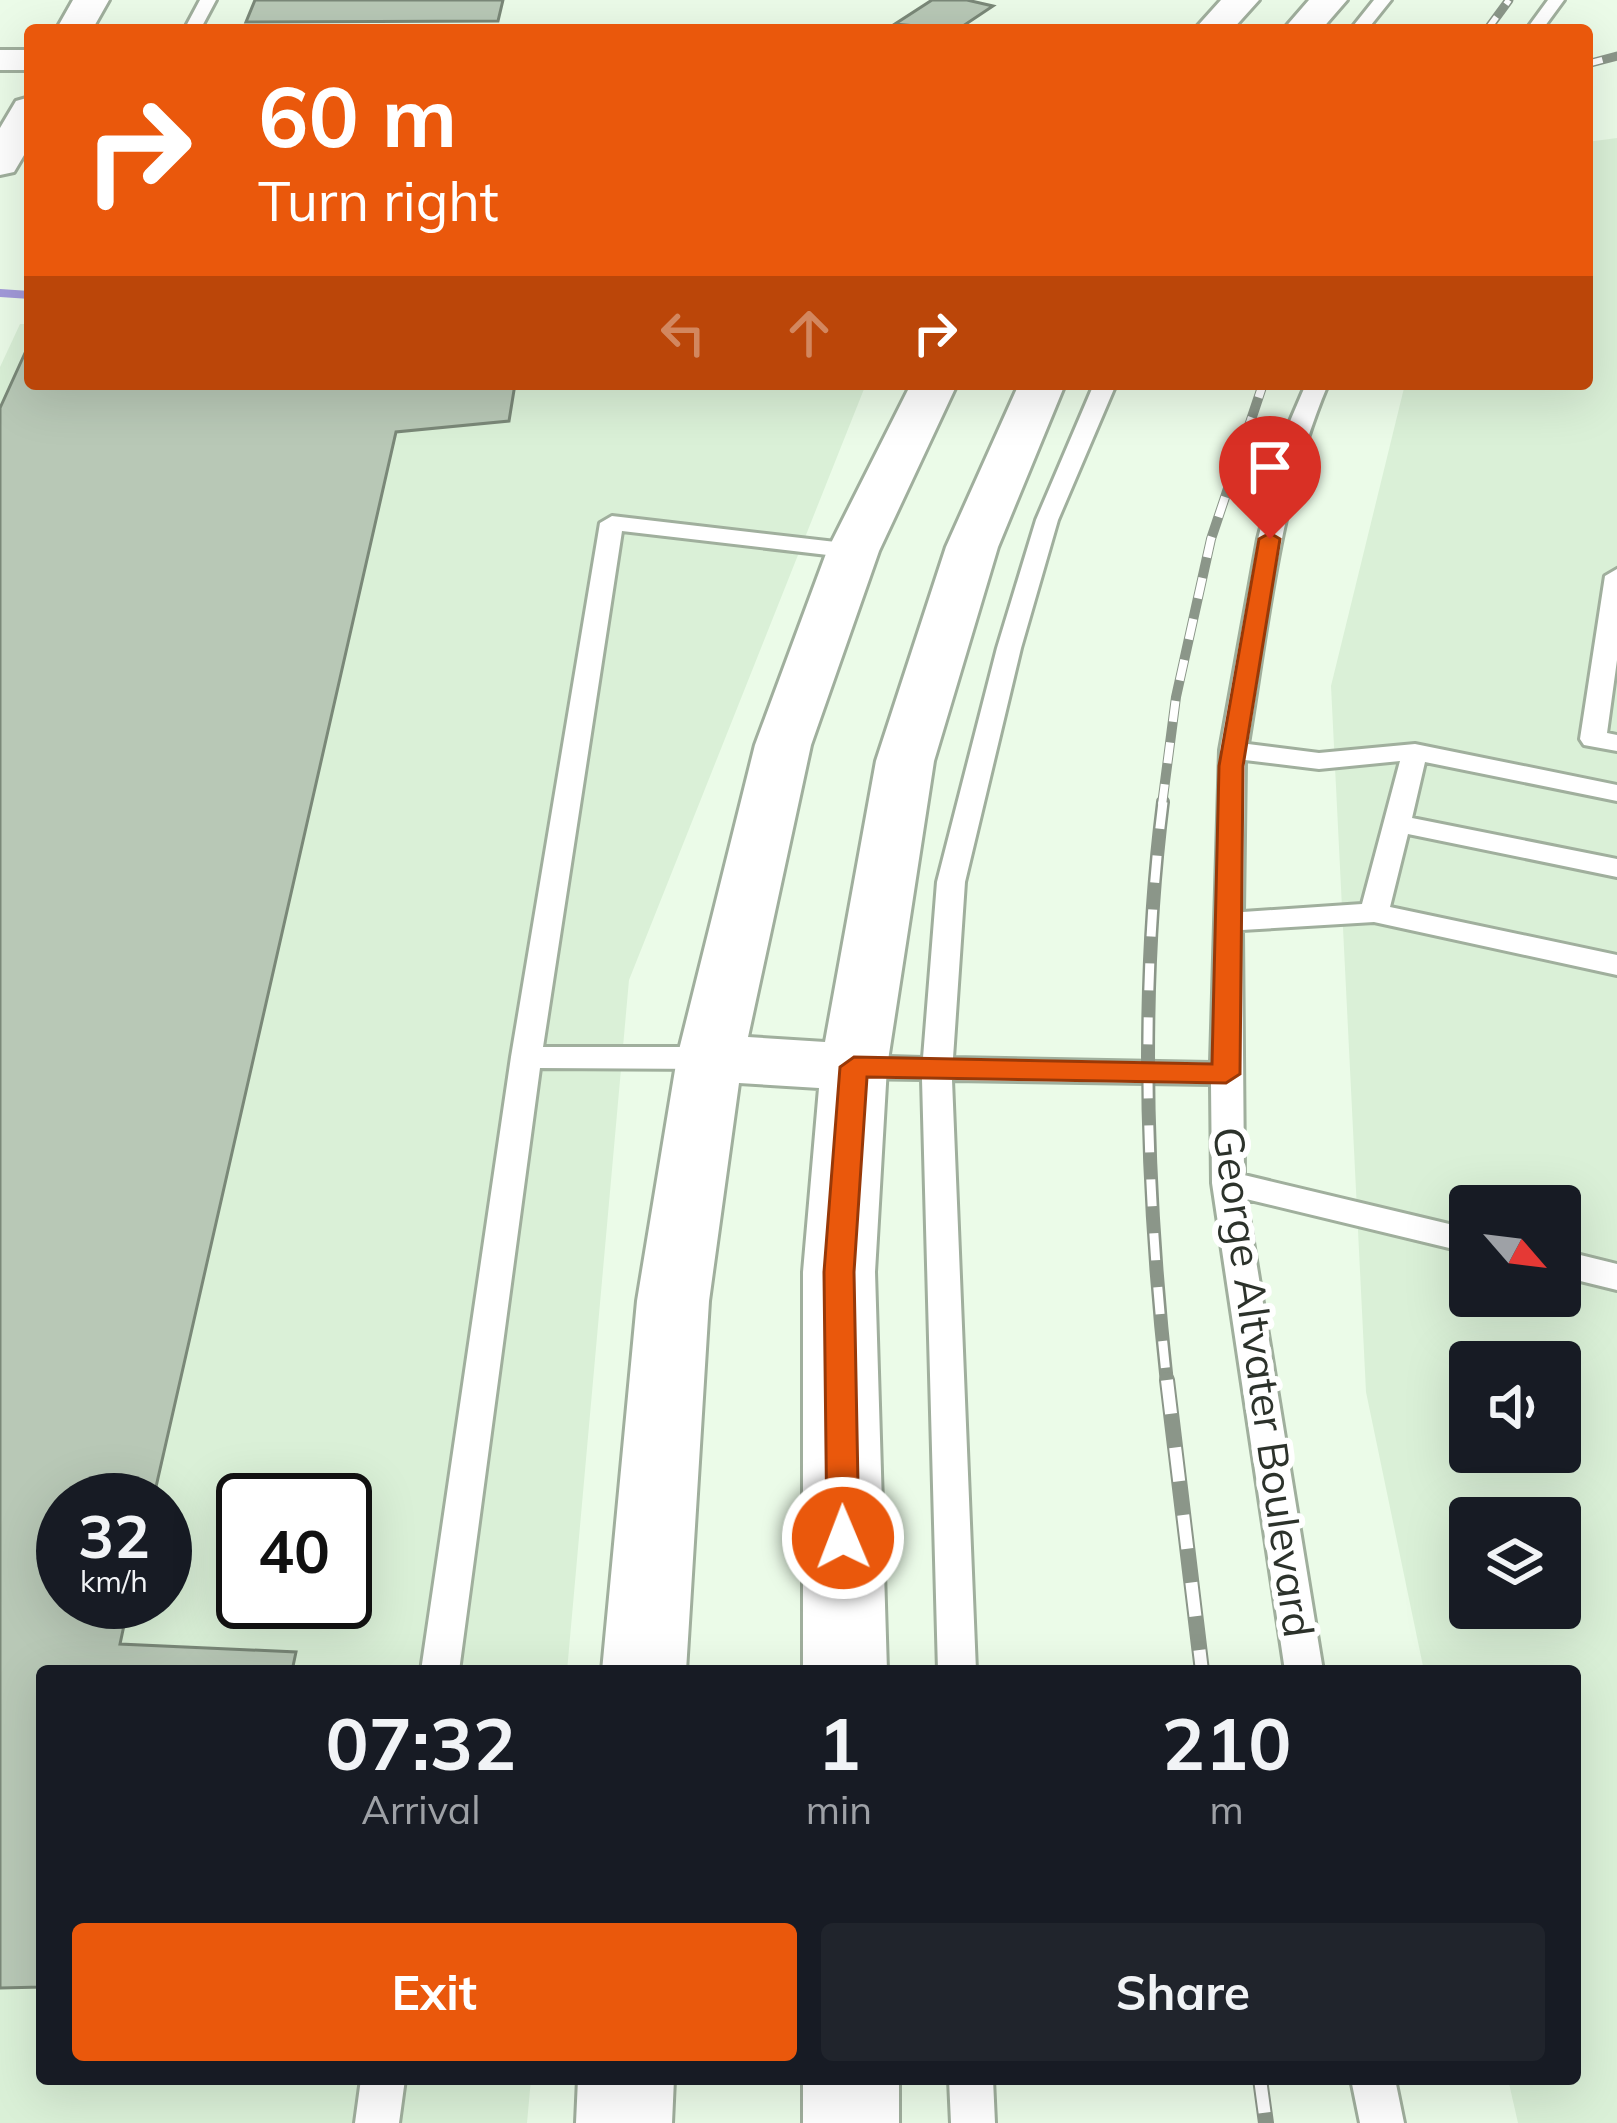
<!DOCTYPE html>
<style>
:root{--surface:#171b24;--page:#20242c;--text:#f1f3f6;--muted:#9ea1a6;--accent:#ea580c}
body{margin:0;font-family:Mulish,sans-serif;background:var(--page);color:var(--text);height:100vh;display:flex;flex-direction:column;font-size:45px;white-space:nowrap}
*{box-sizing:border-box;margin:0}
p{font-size:39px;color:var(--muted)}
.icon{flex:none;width:66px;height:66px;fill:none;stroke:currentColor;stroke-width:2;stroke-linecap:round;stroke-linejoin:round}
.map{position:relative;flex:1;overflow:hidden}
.details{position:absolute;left:36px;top:1665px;width:1545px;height:420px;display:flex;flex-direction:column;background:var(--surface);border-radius:12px;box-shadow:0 12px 48px #0002}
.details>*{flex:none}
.guide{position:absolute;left:24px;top:24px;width:1569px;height:366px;border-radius:12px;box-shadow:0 12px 48px #0002;background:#ea580c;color:#fff;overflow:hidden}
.needle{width:78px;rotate:118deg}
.tools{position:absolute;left:1449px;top:1185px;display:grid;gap:24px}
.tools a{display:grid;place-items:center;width:132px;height:132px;border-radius:12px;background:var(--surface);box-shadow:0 12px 48px #0002;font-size:60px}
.speed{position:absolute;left:36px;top:1473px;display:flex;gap:24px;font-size:60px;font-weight:700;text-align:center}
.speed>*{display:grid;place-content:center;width:156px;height:156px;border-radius:50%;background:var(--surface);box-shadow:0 12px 48px #0002;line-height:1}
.speed small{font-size:30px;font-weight:400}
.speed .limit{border:6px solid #111;border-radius:18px;background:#fff;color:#111}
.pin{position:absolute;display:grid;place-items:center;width:102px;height:102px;color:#fff;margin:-123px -51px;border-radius:50% 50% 50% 0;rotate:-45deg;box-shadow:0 0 12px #0007}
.pin .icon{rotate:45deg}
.me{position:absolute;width:132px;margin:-66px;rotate:359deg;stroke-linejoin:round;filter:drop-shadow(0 0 9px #0008)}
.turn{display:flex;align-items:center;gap:42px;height:252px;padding:0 36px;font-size:54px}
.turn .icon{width:156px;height:156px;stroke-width:2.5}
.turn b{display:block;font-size:84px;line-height:102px}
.lanes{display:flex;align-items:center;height:114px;padding:0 36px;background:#0003;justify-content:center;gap:60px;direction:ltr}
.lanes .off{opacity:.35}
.eta{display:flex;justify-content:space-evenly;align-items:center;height:204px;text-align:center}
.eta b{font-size:72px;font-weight:700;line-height:84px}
.primary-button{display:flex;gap:24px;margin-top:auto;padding:24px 36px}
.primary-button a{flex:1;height:138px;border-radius:12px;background:var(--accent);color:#fff;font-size:48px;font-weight:700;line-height:138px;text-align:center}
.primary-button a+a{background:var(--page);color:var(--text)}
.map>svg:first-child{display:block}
.built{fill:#daf0d7;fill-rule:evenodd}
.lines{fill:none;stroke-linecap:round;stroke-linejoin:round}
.stream{fill:#a29ada;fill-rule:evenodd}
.building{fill:#b8c8b6;stroke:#7a8878;stroke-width:3}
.lane-casing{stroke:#a0af9d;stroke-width:6}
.street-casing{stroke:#a0af9d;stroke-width:6}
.secondary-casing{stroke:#a0af9d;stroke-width:6}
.lane{fill:#fff;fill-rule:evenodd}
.street{fill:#fff;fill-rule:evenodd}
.secondary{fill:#fff;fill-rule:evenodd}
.rail-far3-casing{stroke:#8b9689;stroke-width:9}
.rail-far2-casing{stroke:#8b9689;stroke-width:10}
.rail-far1-casing{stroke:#8b9689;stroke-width:14}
.rail-casing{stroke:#8b9689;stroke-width:16}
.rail-far3{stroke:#fff;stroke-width:6;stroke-dasharray:16;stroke-linecap:butt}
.rail-far2{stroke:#fff;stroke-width:8;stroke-dasharray:21;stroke-linecap:butt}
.rail-far1{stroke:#fff;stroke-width:9;stroke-dasharray:27;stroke-linecap:butt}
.rail{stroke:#fff;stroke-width:12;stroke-dasharray:34;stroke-linecap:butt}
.route{fill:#ea580c;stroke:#983908;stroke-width:3}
.labels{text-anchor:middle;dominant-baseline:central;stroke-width:12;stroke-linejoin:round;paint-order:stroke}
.street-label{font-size:42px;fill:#2c322b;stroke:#fff}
</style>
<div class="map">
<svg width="1617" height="2123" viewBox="0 0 1617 2123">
<rect width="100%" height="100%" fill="#ebfbe8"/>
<path class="built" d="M1617 138V2123H1518L1508 2079H1575V1671H1424L1366 1392 1331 686 1405 384H1587V142ZM1470 1206H1560V1296H1470ZM1470 1362H1560V1452H1470ZM1470 1518H1560V1608H1470Z
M20 324H30V384H866L629 980 567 1671H42V2079H531L527 2123H0V367ZM63 1500H165V1602H63ZM243 1500H345V1602H243Z"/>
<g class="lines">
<path class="stream" d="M0 289 30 291V299L0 297Z"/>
</g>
<path class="building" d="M255 0H503L498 21 246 22Z
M932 0H967L993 6 957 30 895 24Z
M30 342V384H515L509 421 396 432 153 1500H63V1602H129L120 1644 296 1652 292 1671H42V1987L0 1988V408Z"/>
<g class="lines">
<defs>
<path id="lane" d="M200 0H216L200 30H184Z
M1374 0H1391L1367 30H1350Z
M1548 0H1564L1542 30H1526Z
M1094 384H1116L1058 520 1021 648 965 882 953 1058 1211 1063 1220 750 1258 539 1285 433 1306 384H1328C1280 497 1268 623 1248 744L1319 753 1415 744 1617 785V801L1425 762 1412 818 1617 859V877L1408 834 1390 907 1617 955V975L1374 922 1242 930 1244 1175 1470 1229V1253L1246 1199 1323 1671H1285L1212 1183 1211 1084 952 1080 976 1671H938L922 1079 854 1078 843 1075 839 1067 843 1059 854 1056 923 1058 937 882 997 648 1036 520ZM1245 760 1319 769 1400 761 1362 904 1243 912Z
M612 516 853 544 865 551 853 558 622 531 543 1047H710L725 1058 710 1069 540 1068 459 1671H421L511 1057 600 523Z
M1617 569V660L1607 733 1617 735V751L1584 745 1580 739 1605 576Z
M1560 1250 1617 1264V1290L1560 1276Z
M361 2079H405L399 2123H355Z
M949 2079H993L995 2123H951Z
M1351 2079H1395L1404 2123H1360Z"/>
<path id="street" d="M0 50H30V70H0Z"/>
<path id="secondary" d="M73 0H109L92 30H56Z
M1221 0H1259L1232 30H1194Z
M1309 0H1347L1321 30H1283Z
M30 97V145L14 172 0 175V128L16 101Z
M911 384H957L879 551 811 745 748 1037 825 1042 876 761 946 547 1019 384H1065L998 547 934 761 887 1067 875 1272 887 1671H803V1272L819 1088 739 1083 709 1301 686 1671H602L637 1301 677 1058 755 745 827 551Z
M578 2079H674L672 2123H576Z
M803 2079H899V2123H803Z"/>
</defs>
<use href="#lane" class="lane-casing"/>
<use href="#street" class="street-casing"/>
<use href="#secondary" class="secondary-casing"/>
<use href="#lane" class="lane"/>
<use href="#street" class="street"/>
<use href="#secondary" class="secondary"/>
<defs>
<path id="rail-far3" d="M1487 30 1509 0
M1587 64 1617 56"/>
<path id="rail-far2" d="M1162 805 1176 697 1211 539 1263 384"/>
<path id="rail-far1" d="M1163 802C1139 993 1146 1191 1167 1383"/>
<path id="rail" d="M1167 1380 1202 1671
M1260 2079 1266 2123"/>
</defs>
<use href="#rail-far3" class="rail-far3-casing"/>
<use href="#rail-far2" class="rail-far2-casing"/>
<use href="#rail-far1" class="rail-far1-casing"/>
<use href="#rail" class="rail-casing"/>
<use href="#rail-far3" class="rail-far3"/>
<use href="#rail-far2" class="rail-far2"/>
<use href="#rail-far1" class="rail-far1"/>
<use href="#rail" class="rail"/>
</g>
<path class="route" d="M1270 533 1280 539 1243 766 1240 1074 1226 1083 867 1077 854 1272 859 1538 855 1548 843 1552 831 1548 827 1538 824 1272 840 1067 854 1057 1212 1064 1219 766 1259 539Z"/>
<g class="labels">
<g class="street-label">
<text transform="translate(1264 1382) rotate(82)">George Altvater Boulevard</text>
</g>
</g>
</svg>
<div class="tools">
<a><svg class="needle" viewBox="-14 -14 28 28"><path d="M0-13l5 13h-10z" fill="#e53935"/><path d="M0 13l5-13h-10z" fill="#9ea1a6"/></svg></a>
<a><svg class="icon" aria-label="sound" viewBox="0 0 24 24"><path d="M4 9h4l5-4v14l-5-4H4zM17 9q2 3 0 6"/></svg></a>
<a><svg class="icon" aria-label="layers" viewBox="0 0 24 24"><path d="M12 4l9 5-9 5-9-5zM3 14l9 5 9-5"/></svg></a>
</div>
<div class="speed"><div>32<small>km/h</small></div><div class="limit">40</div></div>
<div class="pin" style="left:1270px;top:539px;background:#d93025"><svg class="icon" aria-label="arrive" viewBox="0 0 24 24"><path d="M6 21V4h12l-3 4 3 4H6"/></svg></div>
<svg class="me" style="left:843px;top:1538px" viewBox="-20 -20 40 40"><circle r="17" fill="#ea580c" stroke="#fff" stroke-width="3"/><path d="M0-11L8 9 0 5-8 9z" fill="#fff"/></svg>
<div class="guide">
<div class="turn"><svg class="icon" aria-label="right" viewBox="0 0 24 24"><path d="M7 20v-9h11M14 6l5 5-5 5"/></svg><div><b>60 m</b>Turn right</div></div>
<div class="lanes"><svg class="icon off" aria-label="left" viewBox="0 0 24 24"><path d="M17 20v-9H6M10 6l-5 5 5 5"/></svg><svg class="icon off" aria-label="ahead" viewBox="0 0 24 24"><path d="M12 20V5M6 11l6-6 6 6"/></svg><svg class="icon" aria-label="right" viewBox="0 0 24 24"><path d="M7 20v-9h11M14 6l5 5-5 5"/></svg></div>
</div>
<section class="details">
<div class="eta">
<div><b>07:32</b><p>Arrival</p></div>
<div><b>1</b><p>min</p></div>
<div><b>210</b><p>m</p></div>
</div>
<div class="primary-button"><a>Exit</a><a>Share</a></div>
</section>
</div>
